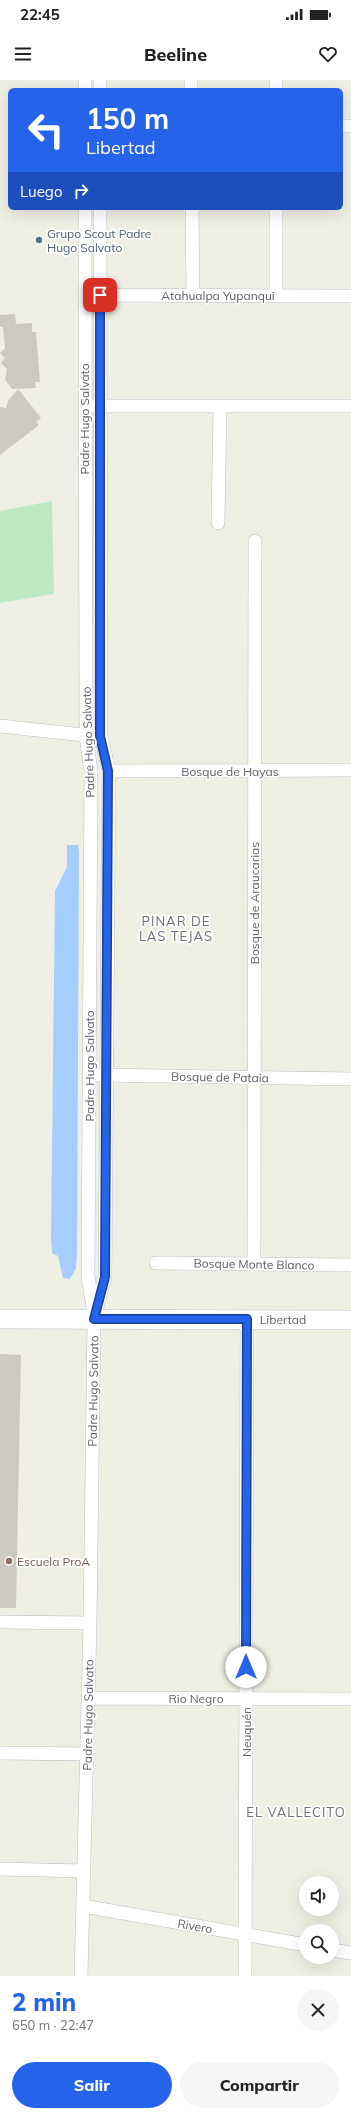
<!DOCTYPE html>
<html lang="es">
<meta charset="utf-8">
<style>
:root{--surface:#fff;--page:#f6f6f6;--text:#222;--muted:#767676;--accent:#2563eb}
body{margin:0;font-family:Mulish,sans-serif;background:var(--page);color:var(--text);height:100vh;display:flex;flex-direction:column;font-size:15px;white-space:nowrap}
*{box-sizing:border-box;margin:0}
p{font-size:13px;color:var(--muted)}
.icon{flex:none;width:22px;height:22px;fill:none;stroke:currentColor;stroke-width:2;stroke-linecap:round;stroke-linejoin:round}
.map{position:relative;height:1896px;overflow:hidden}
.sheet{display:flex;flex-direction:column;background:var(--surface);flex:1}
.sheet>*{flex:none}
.guide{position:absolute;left:8px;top:8px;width:335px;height:122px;border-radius:6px;box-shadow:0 4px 16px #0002;background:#2563eb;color:#fff;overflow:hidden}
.tools{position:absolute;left:299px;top:1796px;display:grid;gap:8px}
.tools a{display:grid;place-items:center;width:40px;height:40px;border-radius:50%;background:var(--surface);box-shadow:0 4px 16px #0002;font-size:20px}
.pin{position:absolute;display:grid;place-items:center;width:34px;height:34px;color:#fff;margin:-17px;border-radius:8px;box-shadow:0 2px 6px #0006}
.me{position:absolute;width:44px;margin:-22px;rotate:0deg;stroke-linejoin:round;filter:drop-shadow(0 0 3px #0008)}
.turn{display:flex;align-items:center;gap:14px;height:84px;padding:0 12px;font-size:18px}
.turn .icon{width:52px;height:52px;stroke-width:2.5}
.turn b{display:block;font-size:28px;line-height:34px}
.then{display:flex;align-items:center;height:38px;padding:0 12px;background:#0003;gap:8px;font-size:15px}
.round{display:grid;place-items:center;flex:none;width:42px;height:42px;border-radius:21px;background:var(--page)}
.headline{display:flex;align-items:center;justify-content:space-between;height:68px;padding:0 12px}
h1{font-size:24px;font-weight:800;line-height:30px;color:var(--accent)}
.action{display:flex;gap:8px;margin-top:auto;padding:8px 12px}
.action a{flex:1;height:46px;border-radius:24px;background:var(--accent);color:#fff;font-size:16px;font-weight:800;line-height:46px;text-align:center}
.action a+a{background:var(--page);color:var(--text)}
.status{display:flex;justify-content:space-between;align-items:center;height:28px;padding:0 20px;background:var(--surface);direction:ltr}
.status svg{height:11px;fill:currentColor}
header{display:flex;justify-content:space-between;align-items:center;height:52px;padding:0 12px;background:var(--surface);font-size:18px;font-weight:800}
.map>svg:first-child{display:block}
.green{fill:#beeac3}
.water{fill:#a5cdff}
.building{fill:#cbc9c1}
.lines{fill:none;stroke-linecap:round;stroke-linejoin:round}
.minor-casing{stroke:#bcbdc4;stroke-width:14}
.secondary-casing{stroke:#bcbfc7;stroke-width:20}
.minor{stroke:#fff;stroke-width:13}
.secondary{stroke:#fff;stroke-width:19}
.route-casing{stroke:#184099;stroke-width:10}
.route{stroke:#2563eb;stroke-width:7}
.service-dot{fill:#5c6f8a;stroke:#fff;stroke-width:1.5}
.education-dot{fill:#8d6e63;stroke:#fff;stroke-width:1.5}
.labels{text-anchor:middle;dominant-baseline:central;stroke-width:3.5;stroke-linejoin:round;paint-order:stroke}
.service-label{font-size:12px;fill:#4e5e75;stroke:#fff;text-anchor:start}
.street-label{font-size:12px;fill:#5c5f66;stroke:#fff}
.education-label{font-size:12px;fill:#785e54;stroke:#fff;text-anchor:start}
.neighbourhood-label{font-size:13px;letter-spacing:1px;fill:#6d7178;stroke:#fff}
</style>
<div class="status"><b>22:45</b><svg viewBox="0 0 49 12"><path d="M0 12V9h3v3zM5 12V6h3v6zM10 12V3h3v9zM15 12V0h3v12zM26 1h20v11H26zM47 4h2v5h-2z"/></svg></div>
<header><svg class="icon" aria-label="menu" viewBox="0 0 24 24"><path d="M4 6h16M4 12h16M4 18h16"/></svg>Beeline<svg class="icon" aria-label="heart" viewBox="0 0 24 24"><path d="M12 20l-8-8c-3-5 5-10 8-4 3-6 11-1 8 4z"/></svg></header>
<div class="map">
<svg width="351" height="1896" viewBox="0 0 351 1896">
<rect width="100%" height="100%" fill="#f0efe4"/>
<path class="green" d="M52 421 54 514 0 523V431Z"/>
<path class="water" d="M67 765H78L79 771 77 1172 76 1188 70 1199 63 1198 58 1176 52 1173 51 1159 55 811 67 787Z"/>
<path class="building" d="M15 234 16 244 32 243V252H36L40 302H35L36 308 12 309 5 300 7 289 1 283 5 278 0 273 5 268 3 247H0V235Z
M18 309 41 338 36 342 39 345 0 375V327L6 328 8 321Z
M0 1274 21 1275 16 1528H0Z"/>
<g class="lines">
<defs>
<path id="minor" d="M85 10V0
M100 10V0
M191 10V0
M276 10V0
M341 46H351
M85 128 86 655 91 692 88 1197 94 1233
M192 128 193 215
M276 128V216
M91 215 351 216
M92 326H351
M218 443 220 326
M0 646 93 656
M109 691 351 690
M99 995 351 999
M156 1183 351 1185
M254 1184 255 461
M0 1542 90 1543
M89 1618 351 1619
M0 1673 87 1674
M0 1789 84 1791
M83 1826 306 1865
M332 1870 351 1873
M81 1896 90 1543 94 1239 105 1197 109 691 101 656 100 128
M245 1896 247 1239"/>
<path id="secondary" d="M0 1239 351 1240"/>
</defs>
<use href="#minor" class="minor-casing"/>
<use href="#secondary" class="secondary-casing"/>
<use href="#minor" class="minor"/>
<use href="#secondary" class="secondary"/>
</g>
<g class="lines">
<defs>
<path id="route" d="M100 215V656L108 691 105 1197 94 1239H247L246 1587"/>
</defs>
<use href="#route" class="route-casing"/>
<use href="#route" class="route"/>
</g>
<circle class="service-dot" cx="39" cy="160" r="4"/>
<circle class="education-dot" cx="9" cy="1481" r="4"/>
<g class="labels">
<g class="service-label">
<text x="47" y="153">Grupo Scout Padre<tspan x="47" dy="14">Hugo Salvato</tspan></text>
</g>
<g class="street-label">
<text x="218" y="215">Atahualpa Yupanqui</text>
<text transform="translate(84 339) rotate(-90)">Padre Hugo Salvato</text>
<text transform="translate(88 662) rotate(-92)">Padre Hugo Salvato</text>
<text x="230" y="691">Bosque de Hayas</text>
<text transform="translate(254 823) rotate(-90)">Bosque de Araucarias</text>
<text transform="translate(89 986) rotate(-90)">Padre Hugo Salvato</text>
<text transform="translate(220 997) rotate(1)">Bosque de Pataia</text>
<text transform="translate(254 1184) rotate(1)">Bosque Monte Blanco</text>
<text x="283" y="1239">Libertad</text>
<text transform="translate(93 1311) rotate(-89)">Padre Hugo Salvato</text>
<text x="196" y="1618">Rio Negro</text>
<text transform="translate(88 1635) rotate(-89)">Padre Hugo Salvato</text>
<text transform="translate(246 1652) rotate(-90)">Neuquén</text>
<text transform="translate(195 1846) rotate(10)">Rivero</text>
</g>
<g class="education-label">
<text x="17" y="1481">Escuela ProA</text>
</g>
<g class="neighbourhood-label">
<text x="176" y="841">PINAR DE<tspan x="176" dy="15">LAS TEJAS</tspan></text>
<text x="296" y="1732">EL VALLECITO</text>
</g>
</g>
</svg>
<div class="tools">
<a><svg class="icon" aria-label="sound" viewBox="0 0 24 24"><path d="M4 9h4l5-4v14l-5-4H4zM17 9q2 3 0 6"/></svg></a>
<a><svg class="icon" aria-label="search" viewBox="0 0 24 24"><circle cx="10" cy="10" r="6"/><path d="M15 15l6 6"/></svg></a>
</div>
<div class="pin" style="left:100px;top:215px;background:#d93025"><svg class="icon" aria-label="arrive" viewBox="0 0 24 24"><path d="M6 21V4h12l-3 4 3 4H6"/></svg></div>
<svg class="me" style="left:246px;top:1587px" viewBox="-20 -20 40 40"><circle r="19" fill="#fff"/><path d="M0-13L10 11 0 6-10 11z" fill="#2563eb"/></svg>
<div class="guide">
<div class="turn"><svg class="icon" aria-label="left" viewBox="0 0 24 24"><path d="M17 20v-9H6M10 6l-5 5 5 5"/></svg><div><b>150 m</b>Libertad</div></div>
<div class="then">Luego<svg class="icon" aria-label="right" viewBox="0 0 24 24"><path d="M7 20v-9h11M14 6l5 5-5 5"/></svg></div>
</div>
</div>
<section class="sheet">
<div class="headline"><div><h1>2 min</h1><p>650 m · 22:47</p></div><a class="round"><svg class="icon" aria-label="close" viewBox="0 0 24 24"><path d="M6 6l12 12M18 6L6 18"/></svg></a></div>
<div class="action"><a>Salir</a><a>Compartir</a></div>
</section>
